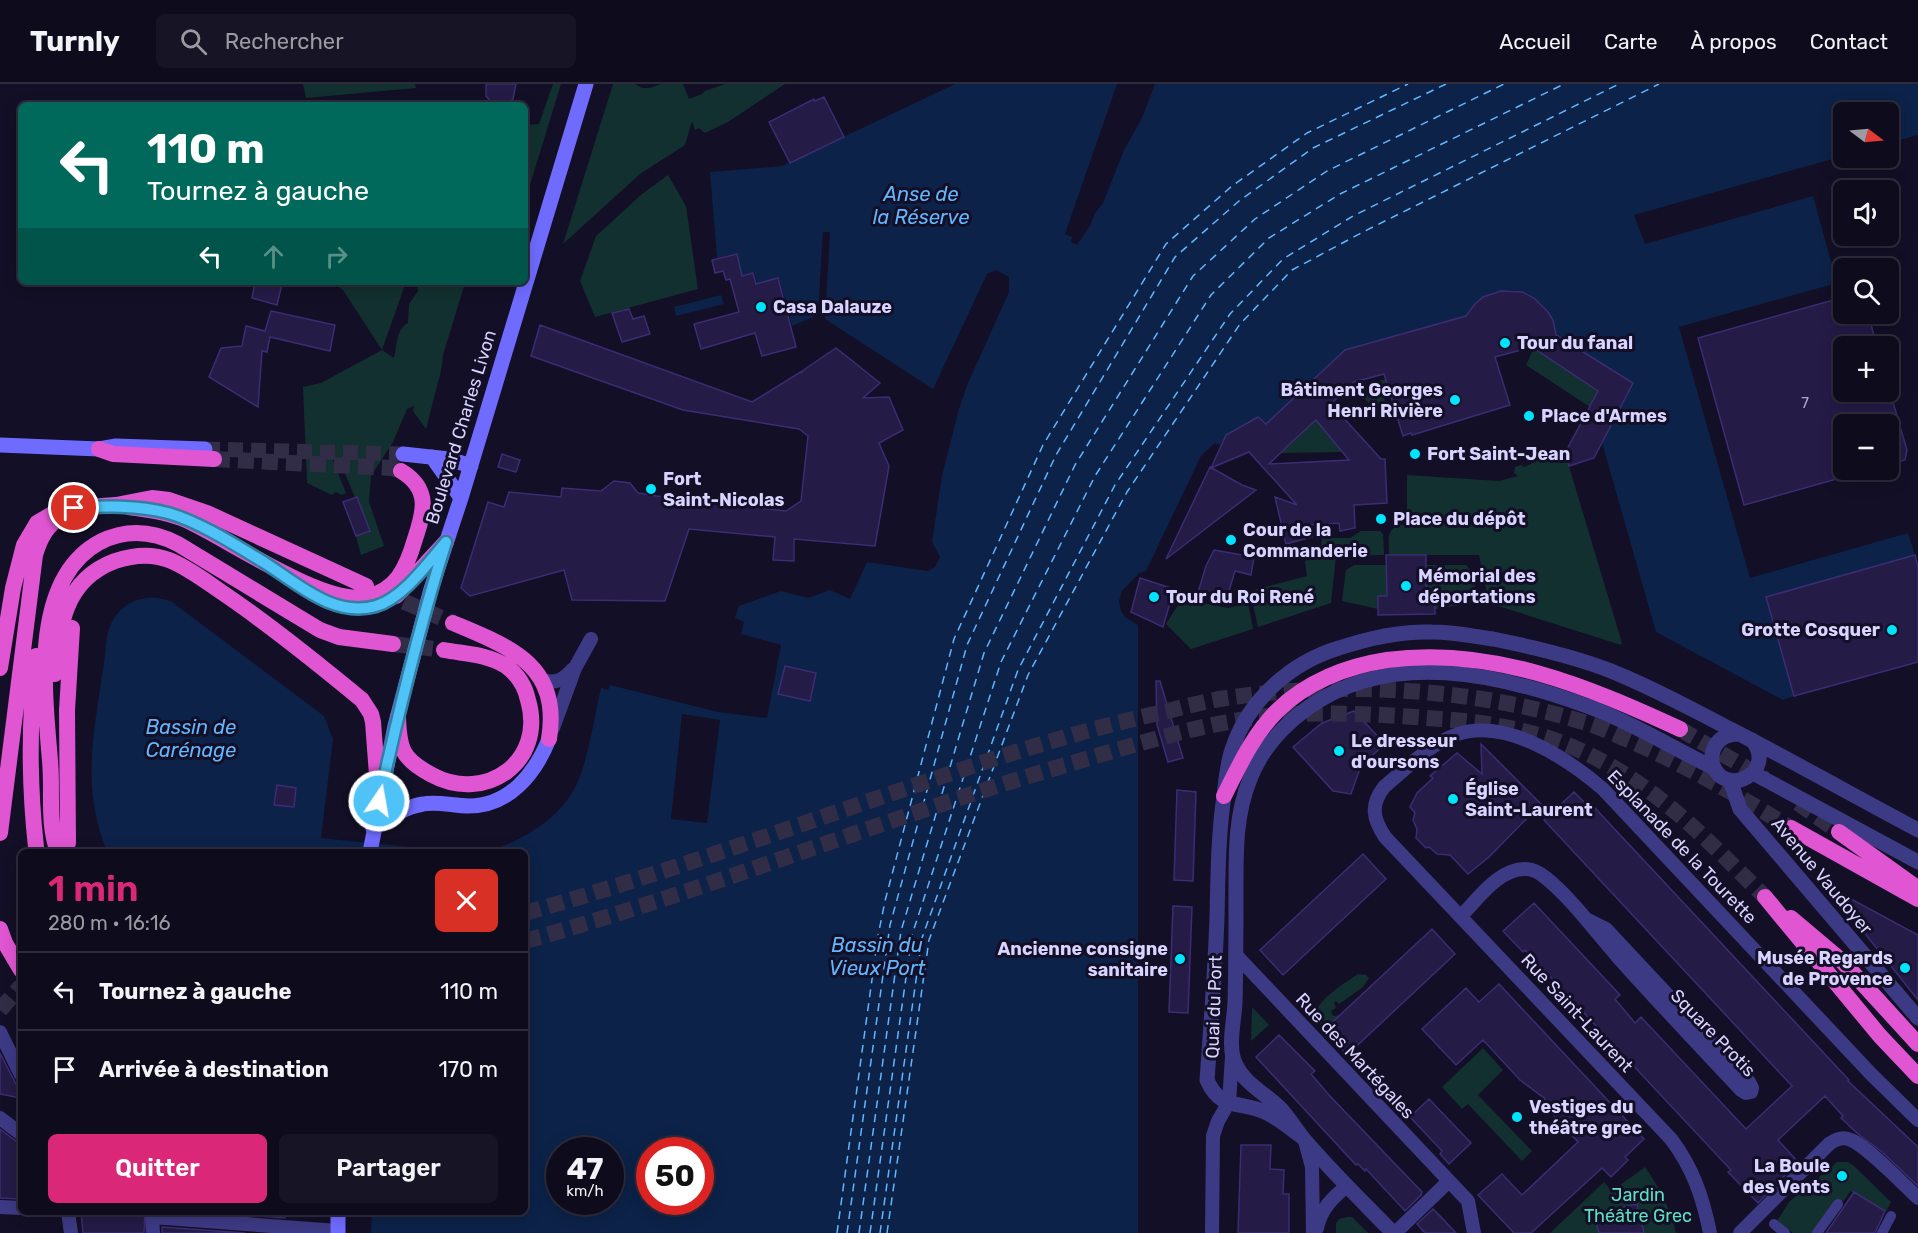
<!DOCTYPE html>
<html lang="fr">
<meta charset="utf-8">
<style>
:root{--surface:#0e0b1c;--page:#171425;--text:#f1f3f6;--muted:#9b9ba3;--line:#2e2b3b;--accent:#db2777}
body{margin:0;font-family:Rubik,sans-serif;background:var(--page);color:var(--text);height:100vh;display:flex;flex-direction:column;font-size:22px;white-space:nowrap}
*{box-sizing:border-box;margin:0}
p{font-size:20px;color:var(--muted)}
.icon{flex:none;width:33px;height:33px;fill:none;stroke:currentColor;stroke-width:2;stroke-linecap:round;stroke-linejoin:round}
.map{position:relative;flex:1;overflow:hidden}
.side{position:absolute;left:18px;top:765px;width:510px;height:366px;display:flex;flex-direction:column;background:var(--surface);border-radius:9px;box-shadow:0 3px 15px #0003,0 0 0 2px var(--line)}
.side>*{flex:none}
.top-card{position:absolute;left:18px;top:18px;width:510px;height:183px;border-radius:9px;box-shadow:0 3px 15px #0003,0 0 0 2px var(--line);background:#00695c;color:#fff;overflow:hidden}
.needle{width:39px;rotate:106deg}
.buttons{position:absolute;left:1833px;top:18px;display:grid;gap:12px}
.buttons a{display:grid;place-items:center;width:66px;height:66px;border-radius:9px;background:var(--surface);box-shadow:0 3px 15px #0003,0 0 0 2px var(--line);font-size:30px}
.speed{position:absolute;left:546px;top:1053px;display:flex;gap:12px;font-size:30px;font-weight:700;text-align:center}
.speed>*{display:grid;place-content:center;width:78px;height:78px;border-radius:50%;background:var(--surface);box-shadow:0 3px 15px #0003,0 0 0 2px var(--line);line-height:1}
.speed small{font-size:15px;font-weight:400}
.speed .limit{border:9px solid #d22;background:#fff;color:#111}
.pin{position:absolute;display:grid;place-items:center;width:51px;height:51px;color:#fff;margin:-26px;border:3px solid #fff;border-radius:50%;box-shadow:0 2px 6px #0007}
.me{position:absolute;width:66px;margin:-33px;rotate:12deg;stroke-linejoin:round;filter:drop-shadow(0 0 4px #0008)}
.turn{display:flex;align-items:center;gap:21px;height:126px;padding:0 30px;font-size:27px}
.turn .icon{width:78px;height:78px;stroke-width:2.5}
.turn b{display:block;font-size:42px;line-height:51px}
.lanes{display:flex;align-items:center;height:57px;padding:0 30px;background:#0003;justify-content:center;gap:30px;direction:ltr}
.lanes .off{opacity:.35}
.round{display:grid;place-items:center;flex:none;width:63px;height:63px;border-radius:9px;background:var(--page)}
.head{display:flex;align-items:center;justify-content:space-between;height:102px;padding:0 30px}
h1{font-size:36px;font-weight:600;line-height:45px;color:var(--accent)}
.button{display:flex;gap:12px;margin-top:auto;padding:12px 30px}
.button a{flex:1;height:69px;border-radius:9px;background:var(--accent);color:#fff;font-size:24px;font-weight:600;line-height:69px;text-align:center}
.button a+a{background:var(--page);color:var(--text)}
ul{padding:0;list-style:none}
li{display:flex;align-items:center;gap:18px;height:78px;padding:0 30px;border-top:2px solid var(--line)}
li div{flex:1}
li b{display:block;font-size:22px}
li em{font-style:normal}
header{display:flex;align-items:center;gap:36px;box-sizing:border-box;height:84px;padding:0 30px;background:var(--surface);border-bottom:2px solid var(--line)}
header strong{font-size:28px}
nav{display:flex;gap:33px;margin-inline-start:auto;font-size:21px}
.search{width:420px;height:54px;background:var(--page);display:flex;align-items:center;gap:15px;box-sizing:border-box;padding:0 21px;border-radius:9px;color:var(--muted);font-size:22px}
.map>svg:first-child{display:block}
.green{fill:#12302f}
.water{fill:#0c2248;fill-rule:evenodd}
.pier{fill:#130f26}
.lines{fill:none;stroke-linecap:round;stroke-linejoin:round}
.ferry{stroke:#62b6ff;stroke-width:1.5;stroke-dasharray:8 6;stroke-linecap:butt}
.building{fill:#241b47;stroke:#3b2d73;stroke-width:1.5;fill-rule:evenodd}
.secondary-tunnel{stroke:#312d47;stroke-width:15;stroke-dasharray:15 8;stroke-linecap:butt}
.trunk-tunnel{stroke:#312d47;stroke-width:16;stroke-dasharray:16 8;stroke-linecap:butt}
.pedestrian{stroke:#3d3a85;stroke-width:10}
.minor{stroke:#3d3a85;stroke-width:14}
.tertiary{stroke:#3d3a85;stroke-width:15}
.secondary{stroke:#6f6bff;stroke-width:15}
.trunk{stroke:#e055d1;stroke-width:16}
.route-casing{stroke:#337fa1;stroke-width:15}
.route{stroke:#4fc3f7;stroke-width:10}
.poi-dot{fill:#00e5ff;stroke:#130f26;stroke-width:2}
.labels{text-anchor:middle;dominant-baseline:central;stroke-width:6;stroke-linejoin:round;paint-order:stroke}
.number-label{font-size:15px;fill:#aca6d1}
.poi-label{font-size:18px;font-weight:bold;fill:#d9d4ff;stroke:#130f26;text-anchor:start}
.street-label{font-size:18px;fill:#d9d4ff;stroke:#130f26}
.park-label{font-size:18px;fill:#5fe0c0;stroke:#130f26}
.water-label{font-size:20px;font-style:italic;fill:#62b6ff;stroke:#130f26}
</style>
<header>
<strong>Turnly</strong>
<div class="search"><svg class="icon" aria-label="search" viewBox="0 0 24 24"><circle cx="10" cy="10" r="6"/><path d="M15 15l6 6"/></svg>Rechercher</div>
<nav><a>Accueil</a><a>Carte</a><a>À propos</a><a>Contact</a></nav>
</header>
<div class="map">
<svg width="1918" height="1149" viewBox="0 0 1918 1149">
<rect width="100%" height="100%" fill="#130f26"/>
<path class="green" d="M303 0H415L416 4 306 14Z
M553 0H561L525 117V41L539 40Z
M613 0H635L642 4H650L661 0H683L689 15 702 10 705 7 725 0H785L728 38 705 49 699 44 695 46 692 37 685 61 640 90 563 160Z
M668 91 686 122 698 205 595 233 580 197 596 152 642 110Z
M331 198H406L382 266 394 274C397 262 396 245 408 239L409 220 418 207 417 198H468L465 199 443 271 441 287 426 345 413 327 414 322 407 325 393 358 371 392 369 418 384 462 361 471 356 452 369 447 338 373 332 374 346 409 342 411 336 408 332 411 307 399 303 303 321 299 382 266 343 206Z
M1534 264 1598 307 1590 323 1526 281Z
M1487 268 1489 276 1382 306 1389 331 1383 335 1359 308 1367 300Z
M1316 336 1342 368 1281 369Z
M1543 368 1565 369 1622 559 1621 561 1489 519 1479 471H1389C1389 454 1385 442 1407 440V391L1499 397 1518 392 1514 389 1515 383 1521 381 1524 383 1531 380Z
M1361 447H1380L1383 450 1384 471 1336 472 1331 519 1258 543 1250 507 1307 492 1305 477 1320 471 1322 454H1350Z
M1354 481H1466L1472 488 1478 518 1435 525V512H1426V492H1387V512L1378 525 1342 517 1346 486Z
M1182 515 1228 524 1248 519 1253 545 1191 565 1166 540Z
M1358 890 1366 891 1369 894 1363 903 1339 920 1336 917 1334 919 1336 924 1331 927 1333 932 1340 931 1324 946 1314 931C1321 913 1342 901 1358 890Z
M1252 923 1269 941 1251 957Z
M1483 964 1503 986 1478 1011 1532 1067 1522 1077 1468 1020 1462 1025 1442 1003Z
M1837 1078H1848L1853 1081 1891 1118 1886 1128 1850 1107 1844 1117 1833 1120 1814 1149H1793L1777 1137 1789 1118Z
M1645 1083C1659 1103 1671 1125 1676 1149H1550L1604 1098 1612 1107Z
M1347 1133H1352L1368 1149H1336V1139L1339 1135Z"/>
<path class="water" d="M955 0H1117L1065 150 1072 153 1071 158 1077 161 1090 142 1095 129 1103 119 1124 66 1142 34 1155 0H1918V51L1889 59 1888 28H1844L1843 72 1634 131 1645 160 1813 112 1837 199 1679 243 1750 494 1908 449 1915 471 1766 513 1794 612 1783 616 1656 548 1602 359 1633 299 1556 251C1545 202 1496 190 1466 232L1345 266 1266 340 1258 333 1226 351 1220 361 1215 359 1201 372 1146 487 1139 489 1122 507 1119 517 1121 527 1125 533 1138 541V1149H371L372 1128H525V768H107C76 691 100 629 107 552 114 521 142 506 172 518L324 632 333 655 321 754 458 768C472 767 487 767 500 763 533 751 566 728 579 695 590 666 594 634 601 604L608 606 610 601 718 628 767 634 781 561 741 550 744 538 735 534 739 522 781 507 808 514 830 506 850 515 867 478 928 487 935 483 940 473 932 458 942 392 959 325 968 299 1009 208V193L996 186 987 190 933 305 825 235 830 148H823L818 231 792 242 779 194 757 199 754 188 741 191 737 169 717 174 710 88 782 82ZM560 1066H610V1118H560ZM650 1066H700V1118H650Z
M721 211 724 220 676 232 674 223Z"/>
<path class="pier" d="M682 630 720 636 707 739 671 735Z"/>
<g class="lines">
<path class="ferry" d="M837 1149 878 852 885 817 954 555 1043 361 1166 160 1232 102 1307 49 1408 0
M847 1149 890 841 967 561 1056 371 1175 173 1239 117 1313 64 1446 0
M859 1149 901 847 984 569 1075 381 1193 192 1255 135 1327 87 1504 0
M870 1149 912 851 1001 578 1095 392 1211 211 1269 154 1340 110 1564 0
M880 1149 922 854 1018 586 1115 401 1230 230 1283 175 1353 132 1619 0
M887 1149 929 856 1028 591 1127 408 1240 240 1292 186 1363 148 1659 0"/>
</g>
<path class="building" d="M486 0H516L513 15 505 21 492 19 486 12Z
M824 13 844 53 790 79 769 38 814 15 815 17Z
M737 170 742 192 753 189 756 200 778 194 796 263 762 272 755 249 701 265 694 240 739 228 730 195 726 196 723 187 715 189 712 176Z
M255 198 282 200 277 221 252 214Z
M1501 207 1522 208 1534 214 1548 228 1553 236 1556 251 1633 299 1594 374 1569 382 1565 369 1598 307 1532 263 1495 273 1510 321 1412 351 1411 349 1403 352 1384 290 1354 298 1331 320 1381 375H1385L1387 419 1354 421 1355 444 1340 447 1339 439 1309 441 1312 453 1286 460 1275 413 1297 421 1249 368 1211 384 1226 351 1258 333 1266 340 1345 266 1466 232 1475 220 1483 213ZM1316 336 1349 376 1269 380 1295 355Z
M1844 213V230H1868L1877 262H1844V308H1890L1907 366 1905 376 1888 380V340H1844V393L1744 421 1698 254Z
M629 225 633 235 644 232 650 250 622 258 612 229Z
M271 227 335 241 330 267 270 253 267 268 262 267 258 323 209 293 221 264 242 262 246 242 265 247Z
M540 241 752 318 802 287V288L805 285 836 264 880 299 863 314 889 313 903 346 879 359 889 382 875 462 794 455V477L773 476 775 453 689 445 665 517 572 516 564 486 470 512 461 504 488 418 504 423 509 408 561 413 562 404 601 407 614 397 630 399 638 409 657 412 786 427 801 417 808 352 799 345 683 326 531 272Z
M502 370 520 376 516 388 498 383Z
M1210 383 1242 401 1256 406 1166 475Z
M357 413 370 447 356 452 343 418Z
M1214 466 1254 473 1251 491 1235 487 1226 517 1197 512 1206 482Z
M1386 471H1426V512H1435V530L1378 531V512H1387Z
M1915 471 1918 483V578L1794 612 1766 513Z
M1140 494 1174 505 1163 543 1131 528Z
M785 582 816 589 810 617 778 610Z
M1156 597H1160L1183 674 1168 678 1157 641Z
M1354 627 1385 660 1366 677 1359 687 1351 710 1333 707 1293 663 1322 639Z
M1481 660 1541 720 1489 773 1468 790 1450 771 1437 770 1429 763 1426 764 1416 754 1417 745 1413 736 1415 729 1410 723 1417 709 1433 694 1430 692 1457 669 1482 690Z
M277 701 296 704 294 723 274 721Z
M1177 706 1196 708 1193 797 1174 796Z
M1574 708 1591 725 1594 723 1849 996 1848 997 1918 1063V1102L1881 1067 1858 1050 1841 1034 1843 1032 1825 1012 1778 1056 1798 1078 1758 1119 1728 1088 1731 1086 1525 866 1523 868 1503 847 1534 819 1620 911 1615 915 1635 939 1641 933 1746 1045 1792 1002 1544 736Z
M1363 770 1386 795 1283 891 1260 866Z
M1827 802 1918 851V916Z
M1173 822 1192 823 1188 929 1169 928Z
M1432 845 1455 870 1347 971 1324 946Z
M1499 900 1644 1055 1625 1073 1628 1076 1611 1093 1602 1084 1531 1149H1514L1478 1111 1502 1090 1522 1111 1578 1058 1555 1033 1544 1014 1520 996 1483 956 1456 981 1422 945 1466 904 1479 918Z
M1279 951 1315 987 1311 990 1329 1011 1422 1108 1421 1111 1405 1127 1366 1085 1365 1087 1358 1080 1356 1081 1256 973Z
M0 969 21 1010V1014L0 1010Z
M1429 1015 1471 1059 1449 1080 1440 1070 1442 1067 1410 1033Z
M0 1045 16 1057 21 1059V1115L0 1114Z
M1241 1061H1271L1270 1085 1284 1086 1283 1110H1289V1149H1238Z
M1854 1108 1885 1127 1875 1149H1826Z
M1637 1120 1644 1149H1599L1594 1130Z
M1433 1125 1442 1134 1456 1149H1425L1417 1140Z
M81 1128H145L144 1149H83Z
M205 1128H286L285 1134Z
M162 1143 245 1149H162Z"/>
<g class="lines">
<path class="secondary-tunnel" d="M205 365 403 370"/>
<path class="trunk-tunnel" d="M214 375 392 384 401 387
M382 508 453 539
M393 560 444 566
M1680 645 1765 695
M1798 719 1839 748
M525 829C664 790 800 740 937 694 1013 668 1089 644 1168 627 1187 622 1207 617 1226 614 1340 597 1474 604 1583 638 1598 642 1612 649 1626 655 1684 680 1737 711 1791 744
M525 857C706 807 879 736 1059 683 1128 663 1209 636 1280 631 1329 628 1378 630 1427 634 1477 637 1531 644 1577 665 1656 700 1705 754 1765 813
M0 926 21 902"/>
<path class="pedestrian" d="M1774 1140 1785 1149
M1817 1149 1838 1120
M1882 1149 1891 1132"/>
<path class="minor" d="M540 595C555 601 563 596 573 585
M553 644 575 584 591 555
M1461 832C1478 815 1499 784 1526 785 1533 785 1540 789 1546 794 1573 816 1594 846 1617 872 1657 917 1699 961 1741 1006L1746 1009 1751 1008 1752 1004 1749 998 1606 845 1586 835
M1236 871 1468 1117 1474 1149
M0 948 21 991
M0 1034 21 1050
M1305 1057 1312 1083 1313 1149
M0 1123 21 1124
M68 1128 71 1149
M1317 1144C1321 1125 1332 1114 1347 1102
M153 1149 152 1133 338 1147
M1212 1149 1213 1052 1218 1037 1229 1018 1232 973
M1395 1149 1448 1098
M1710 1149C1703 1114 1693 1084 1671 1055L1385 753C1373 735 1370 721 1384 703 1407 684 1429 660 1458 650 1507 634 1568 675 1603 705L1871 990 1918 1036
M1740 1149 1829 1060C1836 1055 1843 1052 1851 1056 1868 1063 1903 1100 1918 1114"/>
<path class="tertiary" d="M1739 650C1729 650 1720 653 1715 662 1712 668 1711 675 1713 681 1725 715 1778 688 1752 656
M1753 689 1918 778
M1730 696 1740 725 1918 934
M1302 1053C1291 1045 1279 1035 1267 1029 1241 1016 1221 1028 1207 996 1211 942 1215 888 1217 834 1218 794 1218 752 1224 712 1226 695 1227 679 1233 663 1249 615 1292 578 1339 564 1369 554 1400 547 1432 548 1452 548 1473 552 1493 555 1533 563 1573 572 1611 587 1653 604 1692 625 1732 646 1794 678 1856 713 1918 746
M1393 1149C1363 1118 1331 1087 1303 1054 1295 1044 1289 1034 1281 1025 1266 1010 1245 1000 1236 981 1227 965 1234 938 1235 919 1236 882 1236 846 1236 809 1236 771 1235 731 1250 695 1262 664 1282 642 1309 623 1392 565 1499 590 1587 622 1633 639 1671 663 1714 684"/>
<path class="secondary" d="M0 361 99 365 116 362 205 365
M403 370 449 375 471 382
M432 373 461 414
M373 745C387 734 405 723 423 720 437 717 454 722 469 722 509 722 535 690 549 655
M370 768 395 642 431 505 461 414 586 0
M338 1149V1128"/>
<path class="trunk" d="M99 365 113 370 214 375
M129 423C149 426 168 428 186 436 228 455 322 521 365 513 396 508 407 483 415 455 424 428 431 405 401 387
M396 512 446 458
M453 539C510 563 561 581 549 655
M36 572C29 635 29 700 36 763
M0 584 13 504 24 461 37 439 54 429 73 424 116 421 152 414 169 416 207 429 366 502
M55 590C59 542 64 496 115 477 133 471 151 469 169 476 187 483 204 496 220 507 269 540 316 578 362 616L371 630 373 638 379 717
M398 633C399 665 402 675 432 691 486 720 546 677 528 616 525 602 517 590 506 582 487 570 465 570 444 566
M1224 712C1239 682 1253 651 1277 627 1306 598 1347 582 1387 576 1491 562 1587 602 1680 645
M1791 744 1918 815
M1839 748 1917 804
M0 749 35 471C40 454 46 443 60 433
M68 759 67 626 72 544
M58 768C47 739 53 708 50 677 45 612 29 496 100 458 126 445 153 447 178 460L320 546 339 553 393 560
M1765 813 1880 952 1918 992
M1791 834 1842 877 1918 960
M0 845 5 859 21 886"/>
</g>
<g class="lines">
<defs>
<path id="route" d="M74 424C105 422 137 421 168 429 200 438 237 462 265 479 298 500 334 534 376 522 403 514 428 479 446 458 419 543 398 630 379 717"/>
</defs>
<use href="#route" class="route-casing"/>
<use href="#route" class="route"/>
</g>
<g class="poi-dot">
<circle cx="761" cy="223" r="6"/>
<circle cx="1505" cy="259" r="6"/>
<circle cx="1455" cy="316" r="6"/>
<circle cx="1529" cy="332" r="6"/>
<circle cx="1415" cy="370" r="6"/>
<circle cx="651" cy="405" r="6"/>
<circle cx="1381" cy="435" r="6"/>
<circle cx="1231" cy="456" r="6"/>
<circle cx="1406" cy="502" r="6"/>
<circle cx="1154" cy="513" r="6"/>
<circle cx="1892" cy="546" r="6"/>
<circle cx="1339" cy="667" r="6"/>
<circle cx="1453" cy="715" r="6"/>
<circle cx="1180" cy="875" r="6"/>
<circle cx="1905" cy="884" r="6"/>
<circle cx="1517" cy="1033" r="6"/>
<circle cx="1842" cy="1092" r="6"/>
</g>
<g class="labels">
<g class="number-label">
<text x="1805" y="319">7</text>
</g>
<g class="poi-label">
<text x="773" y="223">Casa Dalauze</text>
<text x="1517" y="259">Tour du fanal</text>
<text x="1443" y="306" text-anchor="end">Bâtiment Georges<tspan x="1443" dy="21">Henri Rivière</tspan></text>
<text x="1541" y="332">Place d'Armes</text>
<text x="1427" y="370">Fort Saint-Jean</text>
<text x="663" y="395">Fort<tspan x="663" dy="21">Saint-Nicolas</tspan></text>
<text x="1393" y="435">Place du dépôt</text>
<text x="1243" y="446">Cour de la<tspan x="1243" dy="21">Commanderie</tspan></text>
<text x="1418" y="492">Mémorial des<tspan x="1418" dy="21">déportations</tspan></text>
<text x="1166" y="513">Tour du Roi René</text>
<text x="1880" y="546" text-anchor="end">Grotte Cosquer</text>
<text x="1351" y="657">Le dresseur<tspan x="1351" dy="21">d'oursons</tspan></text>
<text x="1465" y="705">Église<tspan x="1465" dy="21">Saint-Laurent</tspan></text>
<text x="1168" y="865" text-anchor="end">Ancienne consigne<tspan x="1168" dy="21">sanitaire</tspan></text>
<text x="1893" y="874" text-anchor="end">Musée Regards<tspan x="1893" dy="21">de Provence</tspan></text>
<text x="1529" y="1023">Vestiges du<tspan x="1529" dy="21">théâtre grec</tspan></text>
<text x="1830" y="1082" text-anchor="end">La Boule<tspan x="1830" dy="21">des Vents</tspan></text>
</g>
<g class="street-label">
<text transform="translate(461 343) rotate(-73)">Boulevard Charles Livon</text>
<text transform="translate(1682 763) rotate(46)">Esplanade de la Tourette</text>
<text transform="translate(1822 792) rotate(50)">Avenue Vaudoyer</text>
<text transform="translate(1214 923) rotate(-88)">Quai du Port</text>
<text transform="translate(1577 929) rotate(47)">Rue Saint-Laurent</text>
<text transform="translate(1713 949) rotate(46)">Square Protis</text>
<text transform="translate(1355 972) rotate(47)">Rue des Martégales</text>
</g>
<g class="park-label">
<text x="1638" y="1111">Jardin<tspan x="1638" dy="21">Théâtre Grec</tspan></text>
</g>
<g class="water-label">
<text x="921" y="110">Anse de<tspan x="921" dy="23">la Réserve</tspan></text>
<text x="191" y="643">Bassin de<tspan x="191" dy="23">Carénage</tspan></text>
<text x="877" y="861">Bassin du<tspan x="877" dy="23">Vieux Port</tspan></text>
</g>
</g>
</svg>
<div class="buttons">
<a><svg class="needle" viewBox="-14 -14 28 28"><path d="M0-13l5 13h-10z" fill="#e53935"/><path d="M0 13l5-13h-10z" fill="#9b9ba3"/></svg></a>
<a><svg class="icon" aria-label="sound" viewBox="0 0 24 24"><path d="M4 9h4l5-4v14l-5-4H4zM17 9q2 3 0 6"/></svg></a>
<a><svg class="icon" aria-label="search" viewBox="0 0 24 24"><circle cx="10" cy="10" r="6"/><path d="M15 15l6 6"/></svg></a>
<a>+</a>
<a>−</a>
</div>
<div class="speed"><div>47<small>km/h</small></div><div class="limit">50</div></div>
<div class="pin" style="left:74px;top:424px;background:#d93025"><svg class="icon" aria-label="arrive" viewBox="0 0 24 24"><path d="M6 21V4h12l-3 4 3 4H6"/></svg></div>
<svg class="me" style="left:379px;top:717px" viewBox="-20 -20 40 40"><circle r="17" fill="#4fc3f7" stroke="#fff" stroke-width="3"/><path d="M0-11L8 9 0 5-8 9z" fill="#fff"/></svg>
<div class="top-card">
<div class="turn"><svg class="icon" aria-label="left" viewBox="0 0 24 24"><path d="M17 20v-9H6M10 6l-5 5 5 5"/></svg><div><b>110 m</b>Tournez à gauche</div></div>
<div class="lanes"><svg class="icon" aria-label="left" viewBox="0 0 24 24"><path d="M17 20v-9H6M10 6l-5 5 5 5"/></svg><svg class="icon off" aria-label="ahead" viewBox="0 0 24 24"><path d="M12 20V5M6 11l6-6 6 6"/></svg><svg class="icon off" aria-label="right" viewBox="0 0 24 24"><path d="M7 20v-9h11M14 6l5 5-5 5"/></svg></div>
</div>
<section class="side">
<div class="head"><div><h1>1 min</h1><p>280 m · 16:16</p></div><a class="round" style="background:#d93025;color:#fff"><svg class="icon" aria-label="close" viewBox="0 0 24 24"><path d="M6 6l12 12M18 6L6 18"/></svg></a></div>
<ul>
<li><svg class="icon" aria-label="left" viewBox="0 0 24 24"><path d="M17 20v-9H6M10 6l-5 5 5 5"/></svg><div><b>Tournez à gauche</b></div><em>110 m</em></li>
<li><svg class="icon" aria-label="arrive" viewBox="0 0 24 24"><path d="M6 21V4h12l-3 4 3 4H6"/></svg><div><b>Arrivée à destination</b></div><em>170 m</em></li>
</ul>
<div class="button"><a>Quitter</a><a>Partager</a></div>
</section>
</div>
